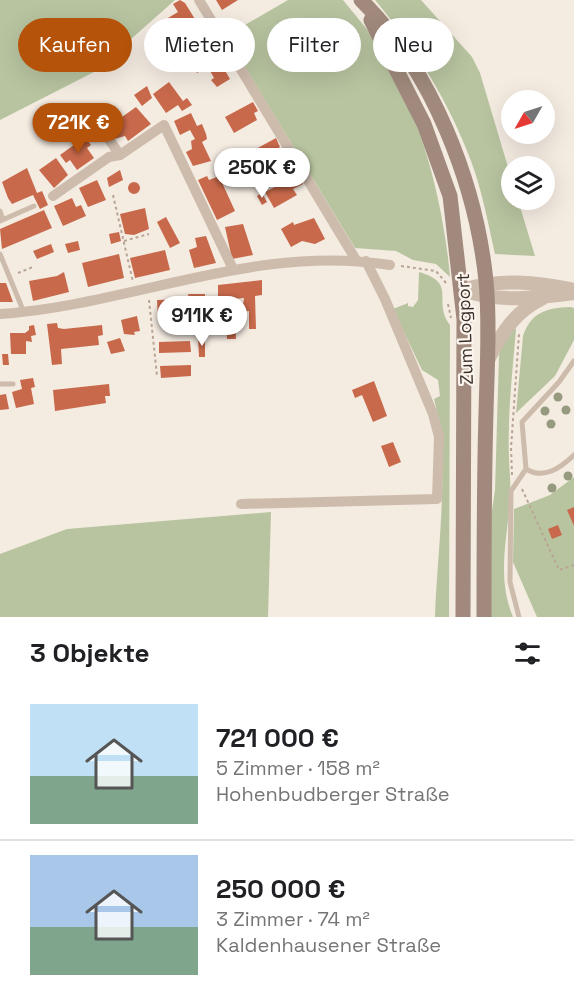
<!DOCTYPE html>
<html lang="de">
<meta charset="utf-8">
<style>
:root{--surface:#fff;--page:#f6f6f6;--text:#202124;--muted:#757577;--line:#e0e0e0;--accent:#b45309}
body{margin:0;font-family:"Space Grotesk",sans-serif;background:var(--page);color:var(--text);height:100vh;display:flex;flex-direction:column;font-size:22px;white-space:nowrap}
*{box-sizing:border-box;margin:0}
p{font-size:20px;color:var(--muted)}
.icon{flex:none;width:33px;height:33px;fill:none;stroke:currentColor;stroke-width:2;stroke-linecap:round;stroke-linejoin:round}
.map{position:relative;height:617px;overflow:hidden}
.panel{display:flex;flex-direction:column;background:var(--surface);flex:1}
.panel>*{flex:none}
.guide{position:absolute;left:18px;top:18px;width:538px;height:54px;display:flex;gap:12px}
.needle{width:39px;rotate:231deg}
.tools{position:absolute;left:501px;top:90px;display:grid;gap:12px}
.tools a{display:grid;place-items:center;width:54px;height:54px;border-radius:50%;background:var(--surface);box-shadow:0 6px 24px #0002;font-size:30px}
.price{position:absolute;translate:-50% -51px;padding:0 14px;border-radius:21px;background:#fff;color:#222;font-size:20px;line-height:39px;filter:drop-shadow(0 2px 3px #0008)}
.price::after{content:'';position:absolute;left:50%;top:36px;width:18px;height:14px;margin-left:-9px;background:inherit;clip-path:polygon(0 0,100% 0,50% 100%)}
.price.on{background:var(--accent);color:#fff}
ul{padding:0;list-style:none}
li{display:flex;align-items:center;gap:18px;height:150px;padding:0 30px}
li+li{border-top:2px solid var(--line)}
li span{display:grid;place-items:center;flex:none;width:168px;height:120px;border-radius:0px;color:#555}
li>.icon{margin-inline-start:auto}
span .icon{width:72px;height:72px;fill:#fffc;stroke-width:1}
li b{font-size:26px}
h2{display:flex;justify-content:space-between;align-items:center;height:72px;padding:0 30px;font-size:26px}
.tag{padding:0 21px;border-radius:27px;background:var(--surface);box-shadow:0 6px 24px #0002;font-size:21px;line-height:54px}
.tag.on{background:var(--accent);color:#fff}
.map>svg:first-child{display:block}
.green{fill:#b8c4a0}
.building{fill:#c8694b}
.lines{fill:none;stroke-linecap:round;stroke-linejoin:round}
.path{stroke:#b9a596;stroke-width:2;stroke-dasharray:3 3;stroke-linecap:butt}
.service{stroke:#cdbbac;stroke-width:5}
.minor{stroke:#cdbbac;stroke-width:10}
.tertiary{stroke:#cdbbac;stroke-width:14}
.secondary{stroke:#a18a7d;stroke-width:15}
.tree{fill:#969b7f}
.labels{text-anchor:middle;stroke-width:4.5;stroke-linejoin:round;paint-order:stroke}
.street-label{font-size:18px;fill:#3b302b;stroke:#fbf5ee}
</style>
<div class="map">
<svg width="574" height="617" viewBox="0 0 574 617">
<rect width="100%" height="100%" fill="#f4ebe1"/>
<path class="green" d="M0,0h175l-81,72 -94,48z
M288,0h55c11,14 24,28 34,43 43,69 66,155 73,234l-14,-13 -23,-4 -17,-9 -41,-3 -129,-212z
M375,0h46l51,57 8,16 31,104 1,23h6l17,56 -40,-2c-7,-31 -13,-64 -24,-93 -22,-59 -55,-112 -96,-161z
M419,272c39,11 13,29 31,53l-1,292h-14c2,-66 16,-156 -1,-218l6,-3 -2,-16 -16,-10 -29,-61 15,-6v3l5,1 5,-7z
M570,307l4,1v32l-19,36 -39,37 7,-77c8,-24 24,-28 47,-29z
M513,326l3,3c-4,49 -10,97 -6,147 3,48 -17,93 3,141h-24l2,-100 4,-27 4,-135 6,-17z
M574,477v140h-37l-24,-55 1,-53 36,-14z
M271,512l-3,105h-268v-63l67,-25z"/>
<path class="building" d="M180,0l5,3 13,21 -11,6 3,5 -17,10 -3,-6 8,-4 -10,-17 10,-6 -5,-8z
M216,0h22l-16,10z
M201,28l12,21 -23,13 -5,-8 10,-6 -4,-8 5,-3 -3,-4z
M220,62l10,17 -13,8 -6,-7 3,-2 -5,-9z
M203,63l3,4 -9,6 -3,-5z
M169,82l14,19 4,-3 5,7 -10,6 -4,-6 -12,8 -13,-19z
M147,86l5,12 -10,8 -8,-11z
M253,102l5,9 -4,2 3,7 -23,13 -9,-16z
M136,107l15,17 -23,17 -3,-5 -11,3 -7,-10 5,-3 2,3 4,-2 -3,-5z
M191,113l6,13 5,-2 4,10 1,5 -5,3 9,19 -18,5 -7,-14 6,-3 -1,-8 4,-2 -5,-9 -10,5 -6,-14z
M85,137l6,8 -4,3 7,10 -17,12 -7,-10 -4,3 -6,-8z
M276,138l4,9 -9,5 4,7 -23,13 -9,-16z
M56,158l12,17 -14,13 -15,-18z
M27,168l10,25 5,-2 6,14 -8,4 -7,-14 -21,9 -4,-6 -6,-16z
M120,170l3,10 -14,7 -2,-9z
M298,175l5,9 -10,5 4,6 -23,13 -9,-16z
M207,176l2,4 10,-4 16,35 -18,9 -19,-40z
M97,180l9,20 -18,7 -9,-19z
M128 188a6 6 0 1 1 12 0a6 6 0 1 1-12 0Z
M262,193l5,9 -5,3 -5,-9z
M72,198l4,9 5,-2 5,11 -23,10 -9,-20z
M145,208l4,21 -15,6 -9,-1 -5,-20z
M44,210l8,18 -50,21 -2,-20z
M166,217l14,26 -10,5 -13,-26z
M314,218l11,21 -10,5 -13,-3 -11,6 -10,-18 12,-7 1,3z
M243,224l10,31 -21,4 -7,-32z
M119,232l2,9 -10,3 -2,-10z
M206,236l10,27 -22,5 -5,-18 8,-3 -2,-9z
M78,241l2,9 -12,3 -3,-9z
M51,244l3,8 -17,7 -4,-8z
M165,250l5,20 -35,8 -5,-20z
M119,254l5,24 -36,9 -6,-24z
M64,272l5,20 -36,9 -4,-20 28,-5z
M262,280v15l-7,1 1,33h-7v-18l-7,1 2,-14 -10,1v2l-16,1v-17z
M0,283h6l7,19h-13z
M188,294h17v24h-7v-6h-9v4l-31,1 -1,-17 32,-1z
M226,315h9l1,24h-9z
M137,316l3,15 -6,1 1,3 -11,-1 -3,-14z
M57,323l1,5 6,1 38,-4 1,10 -5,1 1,9 -38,4 1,15 -10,1 -5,-41z
M34,325l2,10 -5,1 1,6 -6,-1v13h-15l-1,-21h15l4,-3v-4z
M190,325h9v10h-9z
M198,337h7v20h-6z
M120,338l5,13 -14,3 -4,-12z
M190,341l1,11 -32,1v-11z
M2,354h6l1,11h-6z
M191,365v11l-30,2 -1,-12z
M33,378l2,9 -4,1 3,16 -18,4 -4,-16 10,-3 -2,-9z
M374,381l13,35 -14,6 -11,-27 -7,3 -3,-8z
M109,384l1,12h-5l1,7 -51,8 -2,-21z
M6,394l3,15 -9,1v-15z
M393,442l8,20 -12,5 -8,-21z
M574,507v19l-7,-16z
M558,525l4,10 -10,4 -4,-10z"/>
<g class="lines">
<path class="path" d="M113,195l20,87
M124,241l25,-7
M401,266l35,5 10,12
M18,273l15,-6
M149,300l8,76
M448,304l3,14
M512,475l-1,-27 8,-114
M522,489l37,81 15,-5"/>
<path class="service" d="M0,211l3,9
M0,221l34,-15
M0,254l23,56
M574,361l-15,21 -37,40 4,47c18,11 34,-1 48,-14
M0,384h13
M519,617l-9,-35 1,-91 15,-22"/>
<path class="minor" d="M199,0l157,260
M98,124l22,31 44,-30 69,144
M53,196l56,-39 11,-2
M0,314c131,-9 257,-71 390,-49
M241,504l196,-5 2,-62 -6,-23 -48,-115 -19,-38"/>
<path class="tertiary" d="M463,290c36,-12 74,-8 111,0
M463,290c35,13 74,8 111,3
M488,360c14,-27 26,-48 55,-62"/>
<path class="secondary" d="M361,0c71,70 115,183 125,281 4,42 1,89 0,132 -2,68 -2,136 -2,204
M371,20l53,104 26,72 14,123 -1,298"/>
</g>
<g class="tree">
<circle cx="558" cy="397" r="4.5"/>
<circle cx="566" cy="410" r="4.5"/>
<circle cx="545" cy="411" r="4.5"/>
<circle cx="551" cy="424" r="4.5"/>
<circle cx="568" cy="476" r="4.5"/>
<circle cx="552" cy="488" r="4.5"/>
</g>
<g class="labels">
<g class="street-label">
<text transform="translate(465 329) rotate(-92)" y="6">Zum Logport</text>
</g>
</g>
</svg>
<div class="tools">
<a><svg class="needle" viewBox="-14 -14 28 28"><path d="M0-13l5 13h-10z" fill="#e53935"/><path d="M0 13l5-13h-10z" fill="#757577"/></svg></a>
<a><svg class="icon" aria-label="layers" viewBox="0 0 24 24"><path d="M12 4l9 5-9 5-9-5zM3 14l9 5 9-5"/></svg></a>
</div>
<b class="price on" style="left:78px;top:154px">721K €</b>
<b class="price" style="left:262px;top:199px">250K €</b>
<b class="price" style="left:202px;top:347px">911K €</b>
<div class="guide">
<a class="tag on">Kaufen</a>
<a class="tag">Mieten</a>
<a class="tag">Filter</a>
<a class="tag">Neu</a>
</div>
</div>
<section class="panel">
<h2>3 Objekte<svg class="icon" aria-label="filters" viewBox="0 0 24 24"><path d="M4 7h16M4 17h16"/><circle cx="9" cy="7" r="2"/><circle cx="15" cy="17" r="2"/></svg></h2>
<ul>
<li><span style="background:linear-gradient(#bfe0f5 60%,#7fa58c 0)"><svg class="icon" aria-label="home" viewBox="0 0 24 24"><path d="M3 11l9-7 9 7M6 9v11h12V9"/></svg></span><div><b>721 000 €</b><p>5 Zimmer · 158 m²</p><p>Hohenbudberger Straße</p></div></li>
<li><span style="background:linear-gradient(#a9c7e8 60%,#7fa58c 0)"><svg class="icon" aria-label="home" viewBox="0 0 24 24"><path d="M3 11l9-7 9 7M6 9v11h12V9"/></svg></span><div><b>250 000 €</b><p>3 Zimmer · 74 m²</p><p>Kaldenhausener Straße</p></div></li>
</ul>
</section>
